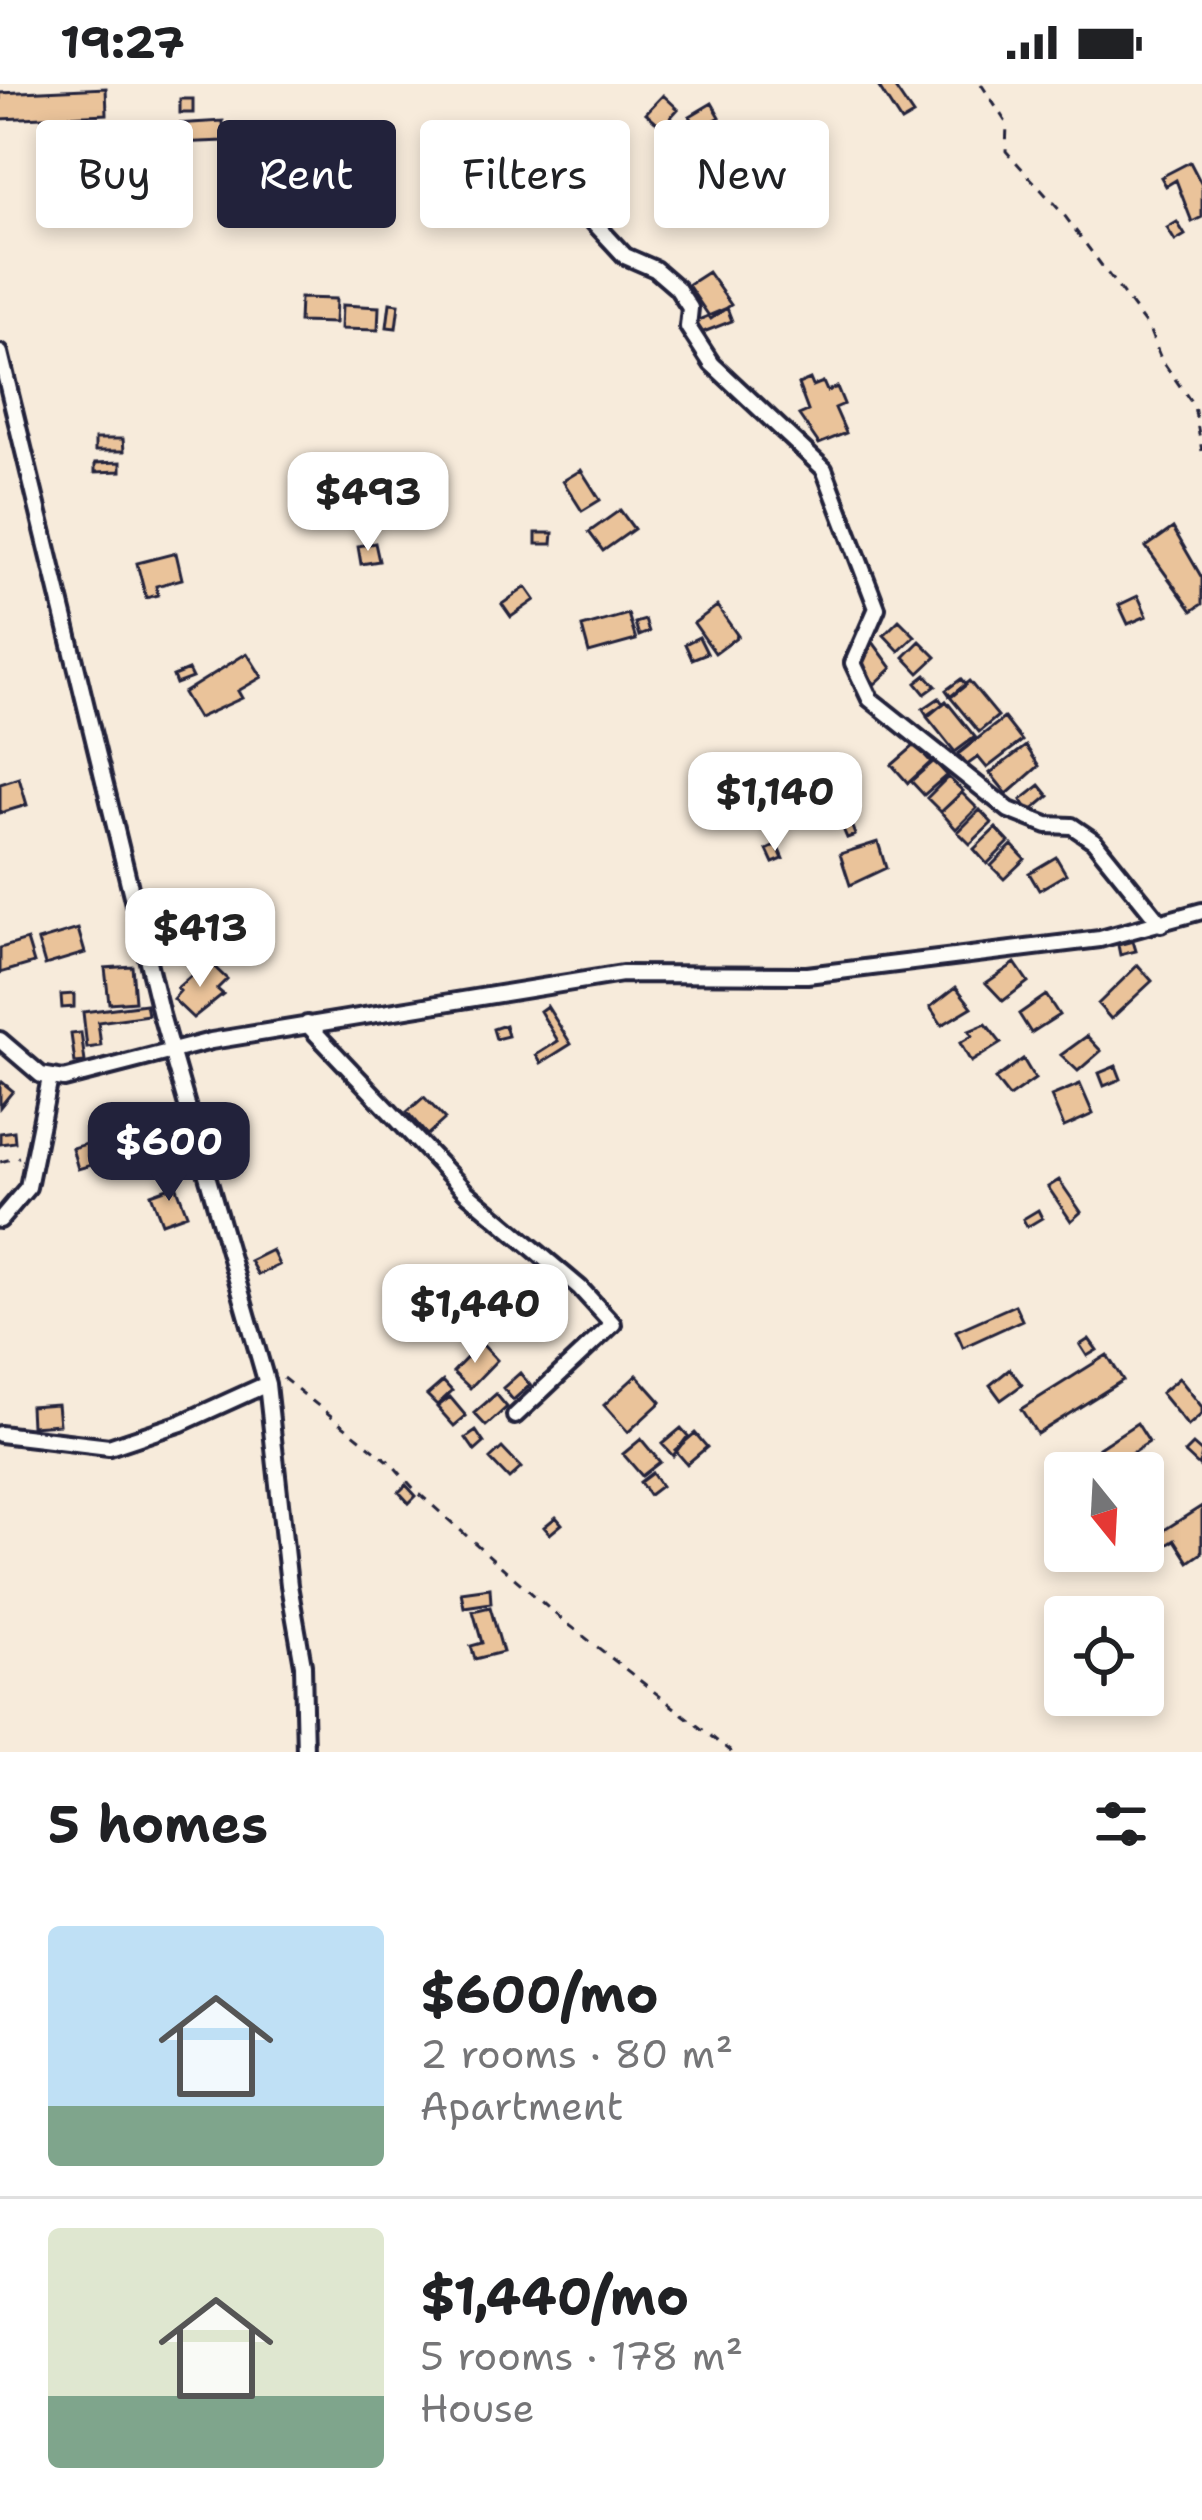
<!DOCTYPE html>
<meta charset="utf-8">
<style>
:root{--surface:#fff;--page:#f2f2f2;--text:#202124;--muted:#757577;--line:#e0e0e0;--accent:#22223b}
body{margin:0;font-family:"Shantell Sans",sans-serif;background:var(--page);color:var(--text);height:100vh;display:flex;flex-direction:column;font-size:45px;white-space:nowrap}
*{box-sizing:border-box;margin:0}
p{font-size:39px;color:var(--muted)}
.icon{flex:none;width:66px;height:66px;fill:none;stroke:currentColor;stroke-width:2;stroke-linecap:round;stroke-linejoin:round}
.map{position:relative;height:1668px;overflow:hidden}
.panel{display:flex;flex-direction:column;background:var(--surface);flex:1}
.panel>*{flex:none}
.banner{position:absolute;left:36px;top:36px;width:1131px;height:108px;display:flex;gap:24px}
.needle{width:78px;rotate:162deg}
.buttons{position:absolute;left:1044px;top:1368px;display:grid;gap:24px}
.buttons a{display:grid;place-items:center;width:120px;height:120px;border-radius:12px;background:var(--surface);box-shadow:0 6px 18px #0003;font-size:60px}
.price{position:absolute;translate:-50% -102px;padding:0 27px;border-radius:24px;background:#fff;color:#222;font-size:39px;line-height:78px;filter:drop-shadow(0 3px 6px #0008)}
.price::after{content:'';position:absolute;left:50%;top:72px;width:36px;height:27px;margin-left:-18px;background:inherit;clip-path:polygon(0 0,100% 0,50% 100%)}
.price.current{background:var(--accent);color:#fff}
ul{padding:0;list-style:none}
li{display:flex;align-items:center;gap:36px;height:300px;padding:0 48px}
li+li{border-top:3px solid var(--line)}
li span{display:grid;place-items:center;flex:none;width:336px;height:240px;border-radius:12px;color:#555}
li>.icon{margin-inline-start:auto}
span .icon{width:144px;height:144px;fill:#fffc;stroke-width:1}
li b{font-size:51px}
h2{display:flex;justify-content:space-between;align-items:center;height:144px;padding:0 48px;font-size:51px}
.tag{padding:0 42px;border-radius:12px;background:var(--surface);box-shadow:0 6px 18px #0003;font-size:42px;line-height:108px}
.tag.current{background:var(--accent);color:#fff}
.status{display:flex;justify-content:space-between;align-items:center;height:84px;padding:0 60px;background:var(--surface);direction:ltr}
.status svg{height:33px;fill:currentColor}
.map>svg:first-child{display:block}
.building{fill:#eac39a;stroke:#22223b;stroke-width:3}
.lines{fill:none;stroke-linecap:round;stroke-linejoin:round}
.street-casing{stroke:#22223b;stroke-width:22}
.path{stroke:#22223b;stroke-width:3;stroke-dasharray:9 9;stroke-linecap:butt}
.street{stroke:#fdfcf7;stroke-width:14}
</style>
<div class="status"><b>19:27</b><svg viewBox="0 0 49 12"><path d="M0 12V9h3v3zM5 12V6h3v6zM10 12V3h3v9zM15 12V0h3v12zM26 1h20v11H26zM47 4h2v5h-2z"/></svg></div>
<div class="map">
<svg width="1202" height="1668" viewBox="0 0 1202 1668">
<rect width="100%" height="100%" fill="#f7ebdb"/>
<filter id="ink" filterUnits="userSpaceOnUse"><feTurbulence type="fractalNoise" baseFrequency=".00833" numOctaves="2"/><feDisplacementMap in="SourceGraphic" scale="24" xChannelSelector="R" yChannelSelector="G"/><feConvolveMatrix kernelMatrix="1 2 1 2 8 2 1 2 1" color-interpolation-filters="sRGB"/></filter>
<g filter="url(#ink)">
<path class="building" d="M892,0l21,31 -12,7 -23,-36z
M106,4l1,26 -107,5v-26z
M663,11l15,14 -16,18 -16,-14z
M180,15h13v14h-13z
M712,19l8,14 -22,13 -8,-14z
M223,37l1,20 -48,2 -1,-19z
M1190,78l12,23v32l-10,5 -16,-42 -10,6 -5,-9z
M1177,138l8,13 -10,6 -8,-13z
M708,188l23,33 -20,14 -23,-34z
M300,214l36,1 -1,24 -36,-1z
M390,219l9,1 -3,24 -9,-1z
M342,221l37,2 -1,23 -37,-1z
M727,224l5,13 -31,12 -5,-12z
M810,295l3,7 10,-4 4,9 10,-4 7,17 -9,4 11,25 -27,11 -20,-29 9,-4 -10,-27z
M95,355h28l1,12h-29z
M121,378v9l-26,1v-9z
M581,386l19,30 -18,11 -19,-30z
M620,426l14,19 -31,22 -14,-19z
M1173,444l29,50v26l-10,7 -46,-64z
M536,449h17l-1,11h-16z
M375,459l4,18 -18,3 -3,-18z
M176,469l6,26 -26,7 2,9 -12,3 -9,-35z
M526,503l9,13 -24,17 -9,-13z
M1138,512l9,20 -19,8 -9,-19z
M717,522l21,30 -23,17 -21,-30z
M628,530l8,26 -47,13 -7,-26z
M645,536l4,12 -10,4 -4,-13z
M899,536l16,16 -16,15 -15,-16z
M867,550l25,34 -17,16 -29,-31z
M699,553l8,16 -15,6 -7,-15z
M920,557l16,16 -17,16 -15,-16z
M247,569l15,24 -24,14 4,7 -44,20 -15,-25z
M188,586l4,8 -16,6 -3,-8z
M926,591l10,11 -11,8 -9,-11z
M961,595l5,6 -15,12 -5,-7z
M969,597l29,35 -19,16 -29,-35z
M939,614l4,6 -16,11 -4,-6z
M946,617l29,36 -20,15 -28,-35z
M1004,634l18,23 -35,27 -9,-11 -11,8 -9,-11z
M915,661l16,17 -23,21 -16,-18z
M1026,662l13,20 -32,28 -17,-21z
M934,677l13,14 -23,20 -13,-14z
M948,693l15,14 -22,21 -14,-14z
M19,694l8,27 -27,8v-29z
M1040,701l9,11 -19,16 -9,-12z
M962,709l15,15 -21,21 -15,-17z
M980,726l12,13 -22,21 -12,-12z
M849,735l6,16 -8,3 -7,-16z
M996,744l13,14 -22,22 -13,-15z
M878,758l8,26 -36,17 -10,-31z
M777,761l6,14 -10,4 -6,-13z
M1012,761l13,14 -21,20 -13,-13z
M1056,773l10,17 -27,16 -10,-17z
M170,829l4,8 -16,10 -5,-9z
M78,845l7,24 -40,12 -7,-24z
M27,856l7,23 -34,10v-25z
M1133,857l3,10 -16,4 -2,-10z
M208,877l19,18 -10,10 6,5 -30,24 -20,-19 7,-8 -3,-3z
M1015,879l13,19 -25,19 -17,-18z
M1138,881l14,16 -41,38 -13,-15z
M132,882l3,35 -26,2 -4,-35z
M956,903l16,20 -30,18 -12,-18z
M74,910v13l-12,1 -1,-13z
M1046,911l13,20 -28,18 -12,-19z
M146,920l2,11 -50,7 3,24 -14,2 -4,-36z
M547,922l24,38 -30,19 -5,-8 22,-14 -18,-30z
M986,940l15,19 -30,19 -11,-19 12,-7 -3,-5z
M505,941l3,11 -12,3 -3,-10z
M81,949l4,29 -10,1 -4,-29z
M1087,952l14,15 -23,20 -17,-16z
M1023,975l12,20 -26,18 -14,-18z
M1116,982l5,13 -17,7 -5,-13z
M2,998l11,9 -13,16v-22z
M1080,1000l13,30 -29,13 -13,-31z
M424,1013l21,22 -18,16 -20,-23z
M14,1047l1,11 -15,2v-11z
M89,1059l6,21 -17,5 -6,-21z
M1059,1096l22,32 -10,9 -23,-34z
M176,1101l11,29 -25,9 -11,-29z
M1038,1126l4,8 -15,9 -4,-8z
M272,1166l7,15 -21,10 -8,-14z
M1015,1221l7,15 -59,27 -7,-16z
M1089,1255l8,11 -10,6 -7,-11z
M481,1259l16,17 -27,28 -17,-16z
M1107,1271l16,25 -86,54 -16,-25z
M1010,1285l12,16 -21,15 -11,-15z
M520,1289l10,12 -17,15 -10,-12z
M637,1291l24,27 -33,30 -24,-27z
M1179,1294l23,29v7l-14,12 -27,-33z
M1179,1294l23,29v7l-14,12 -27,-33z
M443,1297l9,10 -15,14 -10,-10z
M496,1310l11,13 -21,19 -12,-13z
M450,1313l16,19 -12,10 -17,-19z
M57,1320l2,20 -28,2 -1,-20z
M1137,1339l12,19 -38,25 -12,-19z
M681,1344l7,8 -15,20 -11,-12z
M476,1347l8,12 -9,8 -9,-13z
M695,1349l12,14 -20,17 -12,-14z
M641,1355l19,23 -18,14 -19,-22z
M1193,1361l9,8 -3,13 -14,-13z
M502,1364l19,20 -12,11 -19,-20z
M652,1389l9,13 -12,9 -9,-13z
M406,1401l10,11 -7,7 -10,-11z
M1202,1422v47l-13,9 -14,-22 -10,6 -7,-12z
M556,1433l6,7 -12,10 -6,-7z
M490,1504l1,15 -27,4 -3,-15z
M490,1523l13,45 -28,7 -4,-13 11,-3 -9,-32z"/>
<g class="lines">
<defs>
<path id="street" d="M532,49l14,38 79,85 30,13 22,19 13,20 -2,19 24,37 112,105 53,139 -24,55 17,36 139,111 38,15 25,1 22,15 67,83
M0,269l161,662 106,369 22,201 14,80 2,87
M307,940l159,168 114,96 33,36 -98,92
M0,956l41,35 23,4 147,-38 411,-67 185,1 293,-36 102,-28
M0,1136l28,-33 22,-109
M0,1350l109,13 72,-24 86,-39"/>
</defs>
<use href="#street" class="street-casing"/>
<path class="path" d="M981,0l26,40 -1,27 58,64 85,114 12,30 33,47 8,45
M0,1078l19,-5
M283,1294l108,85 24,27 139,123 177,139"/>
<use href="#street" class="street"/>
</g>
</g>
</svg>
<div class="buttons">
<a><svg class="needle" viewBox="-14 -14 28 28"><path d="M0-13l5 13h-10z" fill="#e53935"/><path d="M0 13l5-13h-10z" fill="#757577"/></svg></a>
<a><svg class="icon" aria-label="locate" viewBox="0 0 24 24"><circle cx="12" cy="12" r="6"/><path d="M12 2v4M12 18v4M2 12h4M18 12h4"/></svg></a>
</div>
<b class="price" style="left:368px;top:470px">$493</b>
<b class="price" style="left:775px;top:770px">$1,140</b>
<b class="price" style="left:200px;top:906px">$413</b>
<b class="price current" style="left:169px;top:1120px">$600</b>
<b class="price" style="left:475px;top:1282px">$1,440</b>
<div class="banner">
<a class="tag">Buy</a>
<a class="tag current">Rent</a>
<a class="tag">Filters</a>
<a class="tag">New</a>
</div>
</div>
<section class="panel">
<h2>5 homes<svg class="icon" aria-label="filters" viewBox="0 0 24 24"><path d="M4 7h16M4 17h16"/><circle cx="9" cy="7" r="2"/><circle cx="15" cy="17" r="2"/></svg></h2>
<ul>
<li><span style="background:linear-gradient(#bfe0f5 75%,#7fa58c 0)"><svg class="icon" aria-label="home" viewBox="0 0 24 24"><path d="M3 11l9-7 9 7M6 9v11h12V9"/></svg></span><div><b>$600/mo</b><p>2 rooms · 80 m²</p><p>Apartment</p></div></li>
<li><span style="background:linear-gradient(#dfe7d0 70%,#7fa58c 0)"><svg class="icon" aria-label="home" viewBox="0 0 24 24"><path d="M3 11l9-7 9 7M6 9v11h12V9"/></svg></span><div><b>$1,440/mo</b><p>5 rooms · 178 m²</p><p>House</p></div></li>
</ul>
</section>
